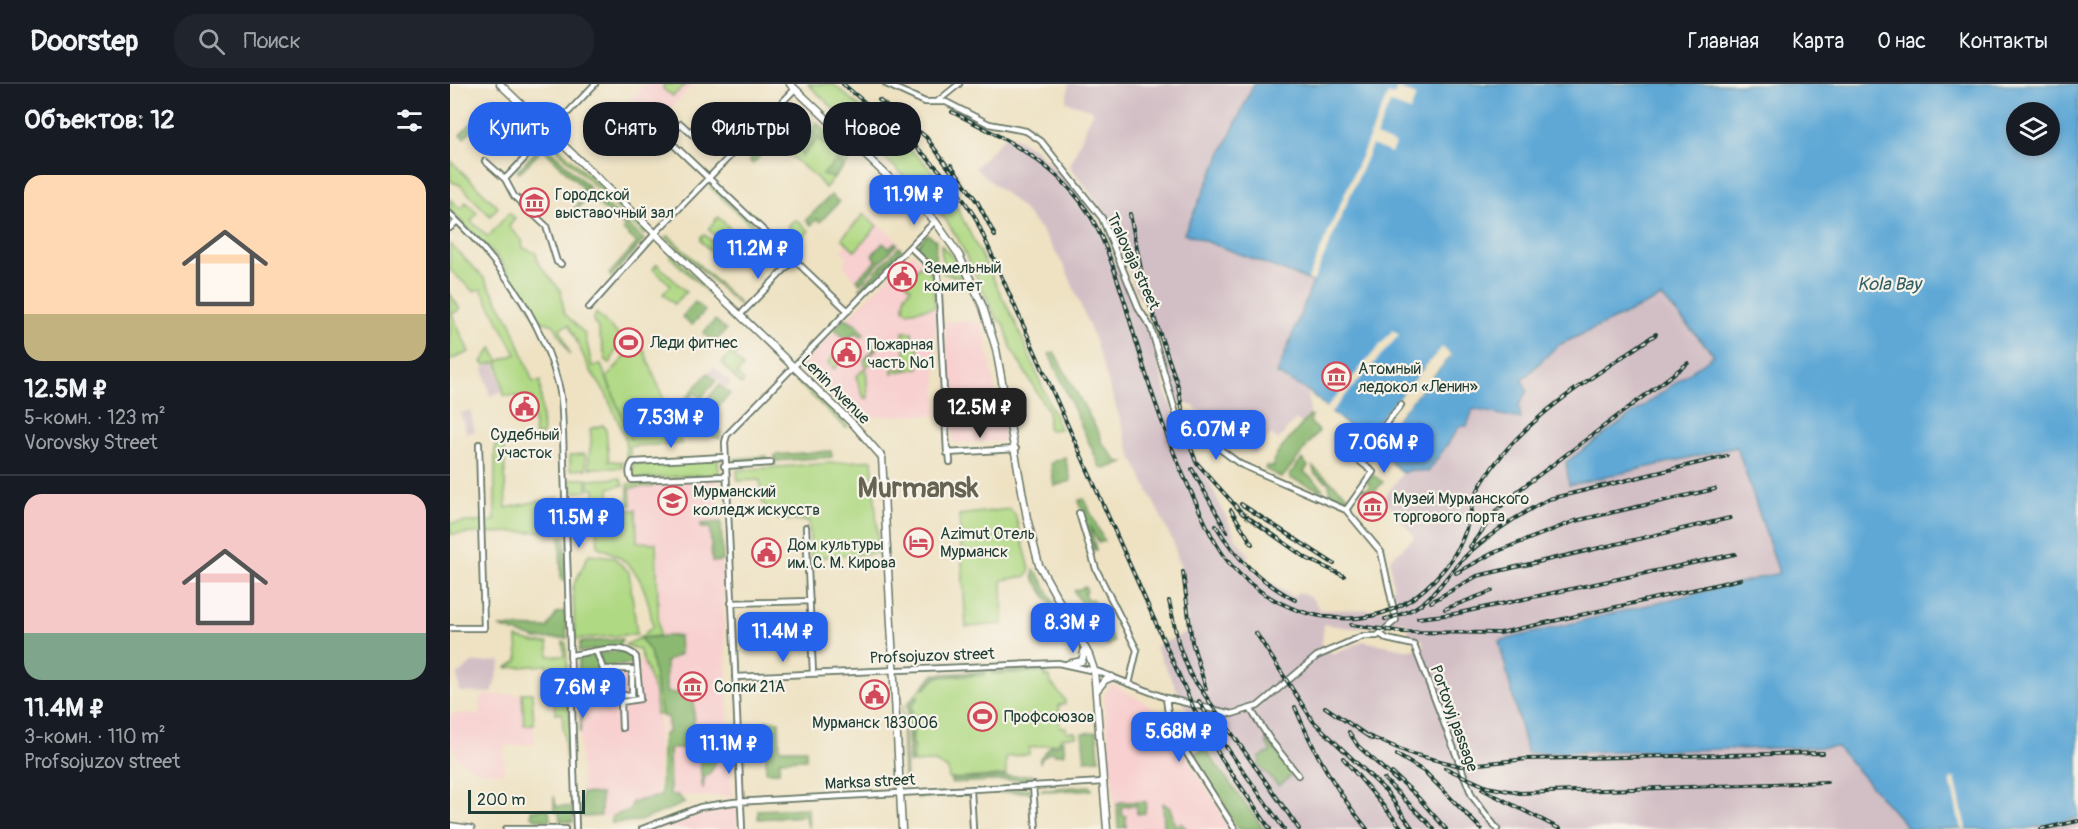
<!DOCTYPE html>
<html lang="ru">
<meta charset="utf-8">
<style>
:root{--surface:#171b24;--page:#20242c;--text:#f1f3f6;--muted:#9ea1a6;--line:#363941;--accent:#2563eb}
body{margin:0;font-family:Pangolin,sans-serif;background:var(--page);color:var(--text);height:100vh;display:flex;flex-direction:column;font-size:22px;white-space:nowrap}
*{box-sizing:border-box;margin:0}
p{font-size:20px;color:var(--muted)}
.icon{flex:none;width:33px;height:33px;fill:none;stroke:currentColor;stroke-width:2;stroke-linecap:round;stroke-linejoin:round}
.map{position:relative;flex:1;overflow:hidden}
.sheet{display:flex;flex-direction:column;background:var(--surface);width:450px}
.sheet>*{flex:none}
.banner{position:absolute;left:18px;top:18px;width:570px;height:54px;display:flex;gap:12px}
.controls{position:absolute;left:1556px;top:18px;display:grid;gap:12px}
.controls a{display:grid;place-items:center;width:54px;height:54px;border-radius:50%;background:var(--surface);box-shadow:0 3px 9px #0003;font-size:30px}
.scale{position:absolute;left:18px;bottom:15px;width:117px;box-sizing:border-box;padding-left:6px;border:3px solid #1f3d34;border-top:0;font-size:16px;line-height:21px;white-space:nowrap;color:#1f3d34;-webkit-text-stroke:4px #f7f3e8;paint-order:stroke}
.price{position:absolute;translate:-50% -51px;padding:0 14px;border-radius:12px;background:var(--accent);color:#fff;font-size:20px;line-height:39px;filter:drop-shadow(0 2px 3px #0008)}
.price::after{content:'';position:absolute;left:50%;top:36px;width:18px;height:14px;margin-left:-9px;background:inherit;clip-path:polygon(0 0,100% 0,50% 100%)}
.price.on{background:#222;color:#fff}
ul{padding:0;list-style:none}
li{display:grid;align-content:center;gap:12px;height:318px;padding:0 24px}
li+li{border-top:2px solid var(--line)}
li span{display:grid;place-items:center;height:186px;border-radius:18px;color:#555}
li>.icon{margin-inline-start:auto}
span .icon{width:108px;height:108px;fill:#fffc;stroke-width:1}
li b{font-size:26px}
h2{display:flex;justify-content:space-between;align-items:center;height:72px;padding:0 24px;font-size:26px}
.pill{padding:0 21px;border-radius:24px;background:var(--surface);box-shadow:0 3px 9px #0003;font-size:21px;line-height:54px}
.pill.on{background:var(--accent);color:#fff}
header{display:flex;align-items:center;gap:36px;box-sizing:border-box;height:84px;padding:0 30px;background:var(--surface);border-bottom:2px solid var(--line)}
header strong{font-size:28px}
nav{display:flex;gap:33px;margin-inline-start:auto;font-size:21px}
.search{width:420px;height:54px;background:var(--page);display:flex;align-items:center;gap:15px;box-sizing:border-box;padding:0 21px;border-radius:24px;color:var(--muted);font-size:22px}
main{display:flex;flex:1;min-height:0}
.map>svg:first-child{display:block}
.built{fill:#f7d0cf}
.industrial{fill:#d2bec5;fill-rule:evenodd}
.green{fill:#b0d984;stroke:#688b5c;stroke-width:1.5;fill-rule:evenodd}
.forest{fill:#8cb972;stroke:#567b53;stroke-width:1.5}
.water{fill:#5fa8d6;stroke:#3f7285;stroke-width:1.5;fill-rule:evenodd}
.pier{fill:#eee2c3}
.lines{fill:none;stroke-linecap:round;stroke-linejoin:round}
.minor-casing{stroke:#677766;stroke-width:8}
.major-casing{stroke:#677766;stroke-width:9}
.minor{stroke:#fff;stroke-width:4.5}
.major{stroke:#fff;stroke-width:6}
.rail-casing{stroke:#1f3d34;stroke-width:4}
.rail{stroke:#f7f3e8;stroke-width:1.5;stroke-dasharray:4.5;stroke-linecap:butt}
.labels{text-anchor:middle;stroke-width:4.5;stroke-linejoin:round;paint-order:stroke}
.poi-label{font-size:16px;fill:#1f3d34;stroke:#f7f3e8;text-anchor:start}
.street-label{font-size:16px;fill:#1f3d34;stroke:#f7f3e8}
.water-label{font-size:18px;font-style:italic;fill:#325d65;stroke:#f7f3e8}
.town-label{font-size:28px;font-weight:bold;fill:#666352;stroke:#f7f3e8}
</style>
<header>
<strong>Doorstep</strong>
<div class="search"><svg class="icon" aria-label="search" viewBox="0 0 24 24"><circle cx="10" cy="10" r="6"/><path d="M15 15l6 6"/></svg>Поиск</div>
<nav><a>Главная</a><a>Карта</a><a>О нас</a><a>Контакты</a></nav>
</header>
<main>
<section class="sheet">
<h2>Объектов: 12<svg class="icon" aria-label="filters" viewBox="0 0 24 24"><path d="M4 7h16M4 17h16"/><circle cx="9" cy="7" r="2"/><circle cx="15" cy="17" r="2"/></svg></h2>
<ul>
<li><span style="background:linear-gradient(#ffd9b3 75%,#c2b280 0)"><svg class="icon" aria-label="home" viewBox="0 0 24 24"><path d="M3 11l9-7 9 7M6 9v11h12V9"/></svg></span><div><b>12.5M ₽</b><p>5-комн. · 123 m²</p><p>Vorovsky Street</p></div></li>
<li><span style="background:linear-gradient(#f6c9c9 75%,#7fa58c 0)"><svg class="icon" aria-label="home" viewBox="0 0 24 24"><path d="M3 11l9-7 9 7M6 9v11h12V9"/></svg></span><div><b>11.4M ₽</b><p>3-комн. · 110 m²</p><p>Profsojuzov street</p></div></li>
</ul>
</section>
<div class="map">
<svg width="1628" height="745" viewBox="0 0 1628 745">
<rect width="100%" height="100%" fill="#f7f3e8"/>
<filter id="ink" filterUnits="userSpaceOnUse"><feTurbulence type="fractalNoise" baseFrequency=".0167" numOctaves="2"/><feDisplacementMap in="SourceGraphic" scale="12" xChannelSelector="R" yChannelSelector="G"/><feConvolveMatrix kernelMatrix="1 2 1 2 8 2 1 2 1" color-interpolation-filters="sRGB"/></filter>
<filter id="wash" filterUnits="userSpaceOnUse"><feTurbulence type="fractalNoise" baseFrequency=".008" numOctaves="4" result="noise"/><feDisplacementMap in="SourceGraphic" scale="24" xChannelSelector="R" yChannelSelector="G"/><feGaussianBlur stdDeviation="1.35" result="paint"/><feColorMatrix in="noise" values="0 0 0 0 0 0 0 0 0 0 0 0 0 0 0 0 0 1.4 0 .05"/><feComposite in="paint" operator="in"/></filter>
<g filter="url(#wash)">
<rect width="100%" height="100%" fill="#eee2c3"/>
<path class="built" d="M194,0h50l-55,57 -22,-20 10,-10 -3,-3z
M414,127l36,32 -40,42 -17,-20 5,-8 -7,-6 5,-8 -5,-6z
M462,169l23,20 2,142 -62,1 -11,6 -61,-58z
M494,237l38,1 23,119 -52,2z
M268,396l14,316h-66l-8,-252h-21l-7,-60z
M193,577l16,45 -2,93 -53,19 -21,-3 -6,-152z
M661,599l45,26 77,120h-116l-13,-132z
M82,609l3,51 -31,2v27l-25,-2 -21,-12 -8,-17v-28l23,-1 7,3v-20z
M286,722l1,23h-80l15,-7z"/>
<path class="industrial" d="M619,0h185l-70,149 129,49 -35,92 30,17 2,22 -9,10 -5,-4 -18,21 -7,-6 -16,20 -62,-48 -16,-5 -22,-76 -12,-26h-4l-28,-78 -41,-55 23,-56 -27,-8z
M557,50l27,14 41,40 27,41 33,82 11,8 20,74 17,42 20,34 34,71 12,15 -5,6 12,13 37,23 5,-5 14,6 8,12 79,-1 -5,-10 -4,-40 25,-22 -32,-38 20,-26 7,-3 18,2 32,-47 7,1 5,-17 47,-3 8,-15 -5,-11 35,-34 105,-49 52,59 -148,106 3,23 168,-38 42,126 -280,68 28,111 310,-5 72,82h-643l-63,-88 -48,-95 33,-14 -6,-60 -9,-30 -41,-85 -37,-116 -29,-72 -24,-38 -21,-24 -46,-39zM954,537l8,17 10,1 2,6 -13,5 -48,-9 -30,13 -11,-10 2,-20 26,4z
M46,279l6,28 -12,5 -7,-28z
M264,283l17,16 -5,5 -17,-16z
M20,326l5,21 -8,3 -7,-21z
M51,577l-9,32 -32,-1 -3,-17 15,-12z
M1628,734v11h-52z"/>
<path class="green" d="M214,0h22l-13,12 -10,-7z
M358,0h25l90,77 26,31 67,132 44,105 -12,1v-19l-36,-61 -8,-26 -7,-5 -40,-82 -12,-18 -38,-40z
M157 27a8 8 0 1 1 16 0a8 8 0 1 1-16 0Z
M366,38l37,34 -28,32 -7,-9 -30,-25z
M102,57l95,91 -3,3 -93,-92z
M0,76l48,47 -8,9 -30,-31 -10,-4z
M262,101l47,44 -2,2 -47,-44z
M0,115l11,10 5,-7 11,11 -6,8 17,16 21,-24 6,5 -6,9 13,13 1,8 13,5 2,10 23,28 3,22 21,21 7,32 9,-1 30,75 -24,-62 30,-36 6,6 31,77 4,-1 3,20 -51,2v15l-3,1 -2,-25 -20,-45 -15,-22 -21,-45 -9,3 10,27 -16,-30 -16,-5 -38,-60 -50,-50z
M414,130l13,12 -22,25 -13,-13z
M268,133l45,41 -6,9 -6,1 -10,-5 2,-4 -25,-26 -5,1 -5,-5z
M344,136l4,1 11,10 -8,8 -13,-13z
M255,151l18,18 -5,6 -17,-18v-5z
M219,152l72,69v2l-75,-70z
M0,160l34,34 27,45 22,59 7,-1 3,54 -8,1 -3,-38 -28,-3 -6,-33 -13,3 -3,-3 10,-14 7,13 17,-7 -35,-65 -8,2 -23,-21z
M491,161l12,13 8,20 -18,-5z
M222,170l63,64 -65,-61z
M207,180l29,28 -12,12 -11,-10 8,-9 -18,-16z
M471,181l12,10 2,32 -28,5 -3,-3 1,-14 6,-7 -6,-6z
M0,210l10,15 -8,5 17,38 -19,8z
M146,229l22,21 -1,13 -7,17 -4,-4 -8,-32 -5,-7z
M453,248h9v7l6,3 1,26 -27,5v-4l15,-1z
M422,259l5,5 -9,10 3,5 -5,4 2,31h-4l-8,-21 10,-10 -2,-7 10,-10 -4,-5z
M284,266l3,3 -3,4 9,10 -6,7 7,7 -3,4 -19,-22z
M387,267l7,7 -10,11 -6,-6z
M349,296l49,46 -2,2 -50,-47z
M153,341l3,5 3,31 13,1v6h-33c-2,-18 5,-21 1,-39z
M45,361h9l2,63 52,-11v34l-108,3v-11l45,-2z
M135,370l1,15 -16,1v-15z
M268,375l1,15 -86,5v-15z
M422,376l7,93 -68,5 -2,-37 -31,-1 -16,-18 -2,-22 -22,1 -1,-11z
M170,394l4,7 -15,3 1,22h26l1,32 19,1 3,93 -19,2 10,13 12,63 -6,1 -1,-22 -16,-44 -14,-4 15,-7 13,-12c-7,-39 -14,-65 -55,-79l-3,-58h-6v-9z
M121,395h16v12l-15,1z
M204,398l1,4 -25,2 1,17h-3v-21z
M559,425l6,5 15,55 -3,7 -25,4 1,44 -37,3 -7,-112z
M139,470l24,3 16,15 8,62 -62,5 -2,-52z
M67,554l19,5h12l1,13h15l-1,-14 3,1 5,116h-5l-4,-46h-7l-2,-40h-4l-2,-8 -41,3 12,-7zM104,589h6l1,22 -6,1z
M596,585v8h4l1,6 14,17v4l-6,1 1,22h6v5h10l1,4 -15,1 -4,6 -29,5v6l-23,3v18l-57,4 -1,-10 -13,-7 -26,1 -2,-59 27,-30z
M72,609h10l2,31 -10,1z"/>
<path class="forest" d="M46,14l3,3 -35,37 -4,-3z
M333,22l25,23 -10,9 -24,-22z
M369,41l14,13 -7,8 -15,-14z
M359,50l7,7 -14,15 -4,-12z
M87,53l2,2 -34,37 -2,-2z
M320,54l11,10 -6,7 -8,-7 -14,16 -4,-3z
M93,59l46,44 -13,13 -2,-2 9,-10 -40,-39 -24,24 -2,-2z
M387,59l12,11 -7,7 -12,-11z
M387,76l7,7 -11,11 -11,-3z
M140,105l54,51 -33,37 -2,-3 28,-31 -14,-13 2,-3 -37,-31 -14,17 -2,-1z
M381,111l8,7 -19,20 -3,-3 -6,6 -5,-5z
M477,150l9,6 -1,26 -19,-19z
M445,158l2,2 -37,39 -3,-4 20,-19 -5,-5 11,-12 6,5z
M449,163l3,3 -39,41 -3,-3z
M245,218l10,9 -13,14 -10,-8z
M395,234l13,7 6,10 -3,2 -5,-5 -9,9 -13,-13z
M265,236l11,10 -12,13 -11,-10z
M604,268l47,85v4l17,21h7l-20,7 -5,-2 -51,-113z
M258,289l8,8 -15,17 -9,-7z
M270,301l10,9 -13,14 -10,-9z
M241,308l2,3 -6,7 34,30 -1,7 -25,-10 -12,-27z
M860,331l2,1 -2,6 9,9 -37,47 -17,-9 1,-3 8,1 -1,-5 3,-7z
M381,367l1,6 -57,4v-6z
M317,372l1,5 -33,3v-5z
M615,373l6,24 -17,5 -3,-23z
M852,375l6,7 -4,6 16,13 3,6 -33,-13v-4z
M863,383l34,28 3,5 -19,-7 -3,-11 -13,-8z
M923,391l10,7 -12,13 -9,-7 6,1 2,-4 -3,-3z
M634,415l20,42 -5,2 -9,-17 6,24h-3l-11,-36 2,-4 -4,-3 -1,-7z
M271,438l2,39 -11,1 -2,-34h-9v-4z
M110,452h5l1,45 -5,-1z
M584,486l5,5 34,64 -40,-62z
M635,503l2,4 -3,3 4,6 4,-1 22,43 -7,4 -33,-55z
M115,527l2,27 -30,1 -38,-12 48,1 10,-15z
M219,552h10l1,18 -14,8v30l28,3v36l3,8 6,1 12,-4c3,17 4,32 -11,42l-1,12 -5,-42 -29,1 1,46h8l7,8 -45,18 -29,2 1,-7 18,-6 2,-8 29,-6 1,-54 2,-8 4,-1v-16l-6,-1 -12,-65 -10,-13z
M172,555l-3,8 -40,5 1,-10z
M177,566l6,5 3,9 -33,3 -4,-13z
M145,572l5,9 2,15 -24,1 1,-24z
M596,585v7l-3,-4 -51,2v-2z
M535,588v3l-48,2 -12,12 -2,-1 12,-13z
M133,602h17l1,15 -17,2 -4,30z
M466,611l3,2 -7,9 2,55h-4l-1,-56z
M452,618l4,80h-2z
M316,637h13l1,28h26v10l-26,1 -1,12h-13z
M647,648l2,27 -14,1 -3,-27z
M612,656h2v14h-10l-2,-3 -10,7 -2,5v-5l11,-12 8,-1z
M818,656l25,34 -14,12 -20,-20 1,-9 11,-5 -5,-11z
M736,658l9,12 8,-5 -2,-5 63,85h-27l-12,-23 -43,-62z
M583,691v4l-82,4v-3z
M640,702l2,4 -51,1 1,-2z
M579,704l1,4 -52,1 1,-1z
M519,708v3l-52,3v-3z
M132,709l19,1v22l-19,1z
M104,712l2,10 16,1 1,15 -13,-1 -1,-9 -5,-1z
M671,718h25l-1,11 -8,1 -1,-9 -15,2 1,8 4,1v11l-8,1 -1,-24z
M713,719l7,5 6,19 5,-4 6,6h-23z
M358,724l1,21 -4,-13 -47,3v-9z
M99,725l1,11 -14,-1 -5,-3v-6z"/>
<path class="water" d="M804,0h824v734l-52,11h-117l-72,-82 -310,6 -28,-112 280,-68 -42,-126 -168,38 -3,-23 148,-107 -52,-58 -105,49 -35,34 5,11 -8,15 2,13 -48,-10 -6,17h-7l-32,46 -18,-2 -7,3 -31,-27 79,-91 -9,-7 -79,91 -55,-48 -31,-17 36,-92 -129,-49zM1566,28h33v34h-33z"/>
<path class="pier" d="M947,4l19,8 -6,15 -20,-8 -14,33 19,8 -4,9 -19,-8 -59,137 -5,-3 80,-185 6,2z
M943,246l6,5 -68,77 -5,-4z
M992,263l9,8 -79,91 -3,-2 78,-89 -4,-4 -78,90 -2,-2z
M1505,694l11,51h-5l-11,-50z"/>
</g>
<g filter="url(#ink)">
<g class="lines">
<defs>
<path id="minor" d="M488,17l21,-17
M206,44l192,183
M240,48l11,-11 16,13
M217,55l14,-15 30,28 12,-13
M286,67l-19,-17 21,-24
M35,77l20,18 9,17 32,30 11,36 4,2
M55,95l90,-95
M0,130c48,46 91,104 108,169 5,16 4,35 5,51l13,395
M0,144l7,-7
M460,163l28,27 9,179 69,-4
M139,224l72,-81 134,-138
M290,231l53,-54
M499,366l1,12
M274,373l-91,5c-4,5 -5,13 -1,18l93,-4
M274,382l47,-3
M896,426l27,-38 -16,-13 44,-54
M629,429l17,56 41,81 -8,34
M356,443l7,146
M281,519l79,-2
M0,544h34l-5,-184
M930,550l7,5 27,6 58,151 25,33
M147,569l6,16 1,27 28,-1v-26h-29
M121,571c18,-2 53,-14 65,2l4,42 -19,3 1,26
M285,593l323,-14 41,9 67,26 66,16 26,-8 59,-50 46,-20h14l19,-16 -15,-68 -35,-42 -106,-46 -63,-47 -26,-89 -12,-19 -37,-91 -61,-77 -15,-10 -37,-7 -43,-22h-21l-39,-18
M716,614l3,23 8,17 58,91
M801,626l20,31 27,34
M583,701l3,44
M521,705l2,40
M56,745h59
M192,745l58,-22 34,-5 370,-20
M292,745l-17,-387 2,-7 208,-214"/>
<path id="major" d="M50,0l354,341 28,32 20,372
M340,0l145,137 24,34 24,52 13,42 31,169 12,47 50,90 5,15 13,159
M618,580l14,-3 3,-13
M647,606l8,-10 7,-3
M0,742l21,3"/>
</defs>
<use href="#minor" class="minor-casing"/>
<use href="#major" class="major-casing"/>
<use href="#minor" class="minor"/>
<use href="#major" class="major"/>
<defs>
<path id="rail" d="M393,0c48,41 98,78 132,133l224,503 22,38 49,71
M429,16l47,37 27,37
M502,28c56,28 117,57 146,118 13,25 20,54 30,81
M501,81l27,38 17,33
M680,130l16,80 32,92 10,54 8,22 46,51 64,45 38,18
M675,220c19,65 38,131 68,192 11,24 20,47 37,68 25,30 66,52 106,54 38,3 71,-10 98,-38 12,-12 24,-28 30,-45 6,-15 7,-33 15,-47 39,-69 114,-110 177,-154
M742,385l35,63
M791,420l93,60
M781,426l21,34
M766,442c21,34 44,55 79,74
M1020,463l27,-37 22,-20 169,-127
M733,488l9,70 14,47
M1006,489l37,-20 82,-32 140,-32
M719,517l10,45 11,28 109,155
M981,518l46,-26 253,-58
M995,525l47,-18
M968,534l36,-4 281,-60
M935,535c50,-11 52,-37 86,-68 23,-20 51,-38 78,-52l178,-43
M901,541l52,7 97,1 241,-54
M806,549l57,88 73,70 27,38
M749,617l21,37 64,91
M845,623c18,44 42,85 72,122
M875,623l47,32
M899,648l9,14 39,35
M916,651l46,19 48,12 67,-7 296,-6
M947,671l28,17 56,57
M893,674l58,69
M995,684l42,19 33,6 307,-11
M942,689l23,21 31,35
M934,695l50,50
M1032,705l78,40
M1591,745l37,-8"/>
</defs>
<use href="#rail" class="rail-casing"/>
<use href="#rail" class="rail"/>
</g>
</g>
<defs>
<symbol id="museum-ring" viewBox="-11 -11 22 22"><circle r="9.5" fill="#f7f3e8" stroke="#d1495b" stroke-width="1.5"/><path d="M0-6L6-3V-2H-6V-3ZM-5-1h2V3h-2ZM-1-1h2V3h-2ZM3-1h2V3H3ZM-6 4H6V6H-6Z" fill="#d1495b"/></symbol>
<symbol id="civic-ring" viewBox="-11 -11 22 22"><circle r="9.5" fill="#f7f3e8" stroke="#d1495b" stroke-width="1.5"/><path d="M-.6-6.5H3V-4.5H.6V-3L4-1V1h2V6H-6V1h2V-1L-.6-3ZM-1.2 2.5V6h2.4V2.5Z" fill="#d1495b"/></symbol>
<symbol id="stadium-ring" viewBox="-11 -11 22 22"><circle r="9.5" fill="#f7f3e8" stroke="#d1495b" stroke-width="1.5"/><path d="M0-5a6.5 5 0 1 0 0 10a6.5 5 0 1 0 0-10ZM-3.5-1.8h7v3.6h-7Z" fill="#d1495b"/></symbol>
<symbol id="university-ring" viewBox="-11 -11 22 22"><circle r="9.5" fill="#f7f3e8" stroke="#d1495b" stroke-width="1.5"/><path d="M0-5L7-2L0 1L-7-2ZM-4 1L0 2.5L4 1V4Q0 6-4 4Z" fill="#d1495b"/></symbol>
<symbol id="hotel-ring" viewBox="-11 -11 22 22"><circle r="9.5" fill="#f7f3e8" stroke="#d1495b" stroke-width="1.5"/><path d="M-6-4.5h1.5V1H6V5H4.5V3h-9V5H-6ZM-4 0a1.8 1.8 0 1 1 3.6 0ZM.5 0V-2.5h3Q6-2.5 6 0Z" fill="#d1495b"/></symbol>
</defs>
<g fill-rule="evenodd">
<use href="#museum-ring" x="68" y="102" width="33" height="33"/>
<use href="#civic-ring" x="436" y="176" width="33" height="33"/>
<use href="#stadium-ring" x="162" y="242" width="33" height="33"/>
<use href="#civic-ring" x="380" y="252" width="33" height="33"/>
<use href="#museum-ring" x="870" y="276" width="33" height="33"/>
<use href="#civic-ring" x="58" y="306" width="33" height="33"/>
<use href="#university-ring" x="206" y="400" width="33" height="33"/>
<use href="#museum-ring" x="906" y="406" width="33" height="33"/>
<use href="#hotel-ring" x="452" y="442" width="33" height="33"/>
<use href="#civic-ring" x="300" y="452" width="33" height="33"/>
<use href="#museum-ring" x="226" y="586" width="33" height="33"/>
<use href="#civic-ring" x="408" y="594" width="33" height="33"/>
<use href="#stadium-ring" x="516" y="616" width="33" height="33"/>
</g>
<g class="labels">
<g class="poi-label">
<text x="105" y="116">Городской<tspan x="105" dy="18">выставочный зал</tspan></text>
<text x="474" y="189">Земельный<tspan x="474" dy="18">комитет</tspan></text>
<text x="200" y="264">Леди фитнес</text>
<text x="417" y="266">Пожарная<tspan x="417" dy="18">часть №1</tspan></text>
<text x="908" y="290">Атомный<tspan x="908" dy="18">ледокол «Ленин»</tspan></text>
<text x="75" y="356" text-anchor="middle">Судебный<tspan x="75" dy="18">участок</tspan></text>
<text x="243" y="413">Мурманский<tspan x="243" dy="18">колледж искусств</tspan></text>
<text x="943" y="420">Музей Мурманского<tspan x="943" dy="18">торгового порта</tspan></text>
<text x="490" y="455">Azimut Отель<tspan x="490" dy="18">Мурманск</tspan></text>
<text x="338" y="466">Дом культуры<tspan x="338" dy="18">им. С. М. Кирова</tspan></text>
<text x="264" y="608">Сопки 21А</text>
<text x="554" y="638">Профсоюзов</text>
<text x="425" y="644" text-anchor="middle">Мурманск 183006</text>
</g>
<g class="street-label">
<text transform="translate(684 177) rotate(65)" y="6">Tralovaja street</text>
<text transform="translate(386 305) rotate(45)" y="6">Lenin Avenue</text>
<text transform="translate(482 571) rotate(-2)" y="6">Profsojuzov street</text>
<text transform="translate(1005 634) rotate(70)" y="6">Portovyj passage</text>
<text transform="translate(420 697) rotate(-3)" y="6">Marksa street</text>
</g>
<g class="water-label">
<text x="1439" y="206">Kola Bay</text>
</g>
<g class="town-label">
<text x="468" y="413">Murmansk</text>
</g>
</g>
</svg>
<div class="controls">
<a><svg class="icon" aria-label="layers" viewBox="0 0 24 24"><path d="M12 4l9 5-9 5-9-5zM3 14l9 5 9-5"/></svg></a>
</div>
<div class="scale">200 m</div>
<b class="price" style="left:464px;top:142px">11.9M ₽</b>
<b class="price" style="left:308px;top:196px">11.2M ₽</b>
<b class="price on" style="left:530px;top:355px">12.5M ₽</b>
<b class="price" style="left:221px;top:365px">7.53M ₽</b>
<b class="price" style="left:766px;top:377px">6.07M ₽</b>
<b class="price" style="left:934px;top:390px">7.06M ₽</b>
<b class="price" style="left:129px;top:465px">11.5M ₽</b>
<b class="price" style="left:623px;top:570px">8.3M ₽</b>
<b class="price" style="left:333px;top:579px">11.4M ₽</b>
<b class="price" style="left:133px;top:635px">7.6M ₽</b>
<b class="price" style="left:729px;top:679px">5.68M ₽</b>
<b class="price" style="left:279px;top:691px">11.1M ₽</b>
<div class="banner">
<a class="pill on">Купить</a>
<a class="pill">Снять</a>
<a class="pill">Фильтры</a>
<a class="pill">Новое</a>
</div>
</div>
</main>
